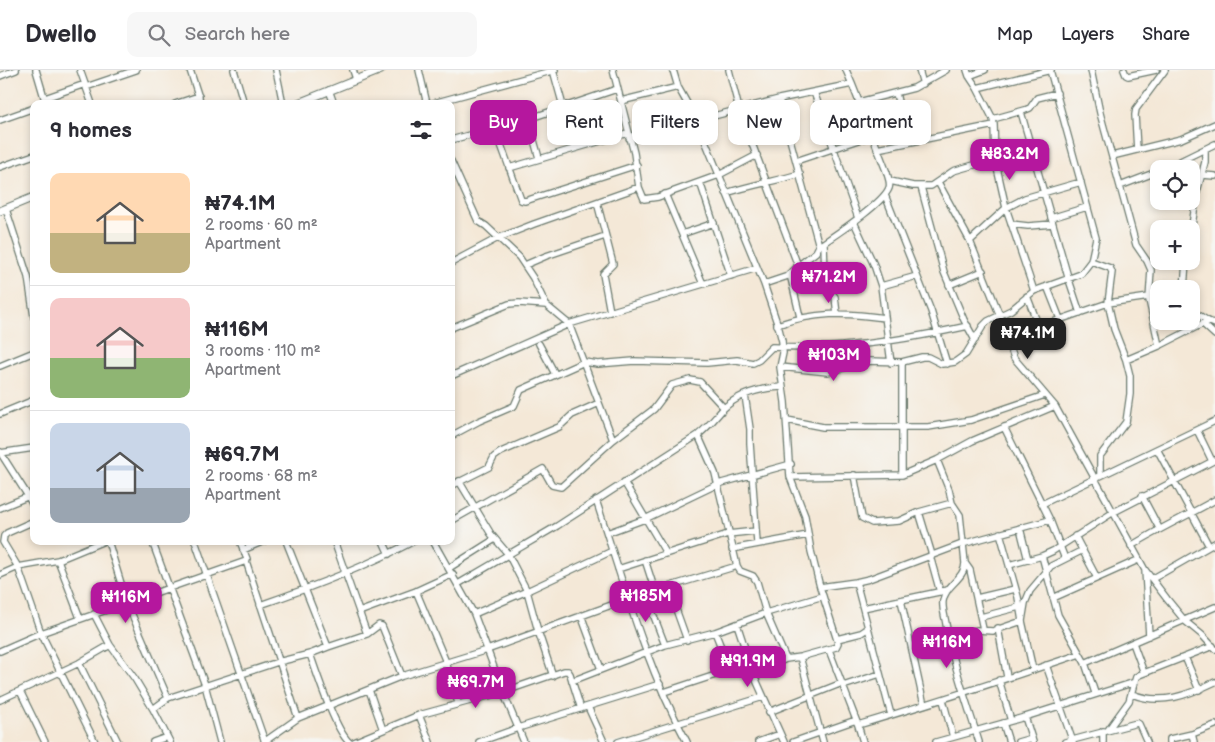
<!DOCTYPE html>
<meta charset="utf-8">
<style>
:root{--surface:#fff;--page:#f7f7f7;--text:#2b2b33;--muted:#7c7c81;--line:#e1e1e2;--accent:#b5179e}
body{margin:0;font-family:"Balsamiq Sans",sans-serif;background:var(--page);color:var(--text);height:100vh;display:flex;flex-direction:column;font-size:19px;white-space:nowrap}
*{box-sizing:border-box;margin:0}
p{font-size:16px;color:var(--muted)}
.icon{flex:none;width:28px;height:28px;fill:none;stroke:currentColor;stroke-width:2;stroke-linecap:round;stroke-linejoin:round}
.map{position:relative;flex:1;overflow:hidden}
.side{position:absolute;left:30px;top:30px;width:425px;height:445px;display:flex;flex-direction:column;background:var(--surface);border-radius:10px;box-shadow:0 2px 8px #0003}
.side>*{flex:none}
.guide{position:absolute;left:470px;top:30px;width:475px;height:45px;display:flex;gap:10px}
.controls{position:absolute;left:1150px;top:90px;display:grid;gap:10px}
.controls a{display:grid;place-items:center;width:50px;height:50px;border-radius:10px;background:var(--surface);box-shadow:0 2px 8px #0003;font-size:25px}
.price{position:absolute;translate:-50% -42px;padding:0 11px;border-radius:10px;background:var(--accent);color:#fff;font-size:16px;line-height:32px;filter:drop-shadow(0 1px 2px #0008)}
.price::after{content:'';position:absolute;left:50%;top:30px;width:15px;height:11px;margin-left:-8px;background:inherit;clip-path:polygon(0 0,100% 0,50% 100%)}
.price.current{background:#222;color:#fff}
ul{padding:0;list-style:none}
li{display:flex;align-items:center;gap:15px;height:125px;padding:0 20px}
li+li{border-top:1px solid var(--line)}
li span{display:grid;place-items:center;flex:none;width:140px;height:100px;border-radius:10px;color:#555}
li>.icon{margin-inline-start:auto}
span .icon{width:60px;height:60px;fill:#fffc;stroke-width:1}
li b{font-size:21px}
h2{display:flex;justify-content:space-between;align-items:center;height:60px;padding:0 20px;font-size:21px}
.tag{padding:0 18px;border-radius:10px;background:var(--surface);box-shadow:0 2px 8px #0003;font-size:18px;line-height:45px}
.tag.current{background:var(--accent);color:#fff}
header{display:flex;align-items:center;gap:30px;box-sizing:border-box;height:70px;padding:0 25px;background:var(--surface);border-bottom:1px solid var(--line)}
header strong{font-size:24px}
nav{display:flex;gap:28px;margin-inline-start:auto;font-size:18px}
.search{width:350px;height:45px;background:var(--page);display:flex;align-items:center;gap:12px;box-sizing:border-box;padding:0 18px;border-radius:10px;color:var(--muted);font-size:19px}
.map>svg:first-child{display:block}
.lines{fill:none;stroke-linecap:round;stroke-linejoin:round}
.minor-casing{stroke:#6a796d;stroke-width:8}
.tertiary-casing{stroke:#6a796d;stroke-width:9}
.minor{stroke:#fff;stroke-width:5.5}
.tertiary{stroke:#fff;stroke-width:7}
</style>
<header>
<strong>Dwello</strong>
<div class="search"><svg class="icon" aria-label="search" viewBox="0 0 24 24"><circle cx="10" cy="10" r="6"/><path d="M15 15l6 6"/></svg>Search here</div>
<nav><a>Map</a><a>Layers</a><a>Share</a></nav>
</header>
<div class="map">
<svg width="1215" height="672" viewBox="0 0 1215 672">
<rect width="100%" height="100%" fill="#f6f6f2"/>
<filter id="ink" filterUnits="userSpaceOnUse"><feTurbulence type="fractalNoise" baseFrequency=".02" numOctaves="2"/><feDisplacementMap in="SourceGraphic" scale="10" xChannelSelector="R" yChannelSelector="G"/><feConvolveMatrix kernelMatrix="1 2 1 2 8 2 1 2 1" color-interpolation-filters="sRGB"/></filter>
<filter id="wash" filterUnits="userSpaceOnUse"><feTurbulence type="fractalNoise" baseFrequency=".0096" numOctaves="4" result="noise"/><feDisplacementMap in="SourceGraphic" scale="20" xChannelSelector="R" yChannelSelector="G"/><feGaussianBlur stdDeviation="1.12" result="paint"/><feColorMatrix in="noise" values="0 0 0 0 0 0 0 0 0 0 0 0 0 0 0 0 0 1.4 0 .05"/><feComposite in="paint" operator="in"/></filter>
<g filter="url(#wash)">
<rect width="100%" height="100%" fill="#f4e8d7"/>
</g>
<g filter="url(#ink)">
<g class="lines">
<defs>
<path id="minor" d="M36,0l10,34
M80,0l12,34
M190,0l11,34
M234,0l10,34
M276,0l7,34
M353,0l3,9
M419,0l8,34
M553,0l10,36
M613,0l21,83 5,34 5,12 14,-2 61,-22 38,-20
M673,0l5,17 19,34 67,163 15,45 3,12 1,12 -3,14 5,35 5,75 15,39 6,35 9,36 18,56 -2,4 -36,10 -14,2 -33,14
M729,0l10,39 59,157
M919,0l4,14
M1091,0l9,43 36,132 11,16 4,9 -2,30 10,46
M1124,0l2,5 2,1 28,-6
M0,6l16,-6
M969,6l16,-6
M86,17l50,-17
M977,18l74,-18
M329,20l5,14
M814,22l44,126
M896,23l11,49
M45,28l40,-14
M779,29l40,147
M621,31l57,-14
M859,32l55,-14 32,-18
M175,34l24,-8
M430,34l125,-34
M566,35l9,43
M1021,42l47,165 12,36
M528,49l11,39
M993,49l32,-9 5,-2 7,-10 20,-5
M0,50l34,-12
M495,58l26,72 4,1 112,-36
M629,68l150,-39 73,-15
M451,70l77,-21 89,-30
M1031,77l-36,12 11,49 28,83
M877,79l117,-24
M1137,80l-2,-35 1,-6 29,-39
M1112,86l69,-17 34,-15
M451,91l27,60 8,5 33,31 14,21 13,27 23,19 44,116
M796,91l75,-25
M0,97l34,-12
M509,98l119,-35
M1164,99l51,-25
M1202,105l13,1
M890,111l23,5h18l22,-15 42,-12 -1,-34 -1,-6 -16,-31 -8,-12 -2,-6
M700,112l31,94
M938,112l32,59 28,70 16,47 41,48 90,164 22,29 18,22 17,14 13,14
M1120,116l39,-15
M921,117l23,85 20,48 11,20
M726,123c25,-8 49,-12 74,-19
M665,124l38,90
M885,125l46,116 16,53
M597,132l16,62 -10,10 7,38
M6,139l22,68 6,40
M1051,148l36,-11
M854,152l20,43 7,21 10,77
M1011,154l17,2 25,-2
M1191,162l6,-40 8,-30v-13
M682,164l32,-11
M970,171l36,-33 19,-10 56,-16
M824,173l1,33 3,12 7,9 2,17
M1091,191l19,7 2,4 -4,31 6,26 12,31 4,16v18l-4,28 -26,34v20
M451,193l47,-25 36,-14 105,-37
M525,195l21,-9 59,-20
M790,204l10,43
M764,214l24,-8 10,-10 18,-14 3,-6c16,-11 64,-42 70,-58 2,-5 -1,-10 -2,-15l-35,-89 -6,-14
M949,215l34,-14
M881,216l36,-10
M1047,216l13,33
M1184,219l2,-28
M1027,226l12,31
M1191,240l17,11 7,3
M1203,254l12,11
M777,255c37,-13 69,-13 108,-7
M451,258l58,-24 10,-1 27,2
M1007,268l101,-35 41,-6
M539,274l16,30
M1126,290l33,-14 49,-25
M902,292v113
M0,296l34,-14
M780,297l48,5 42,-11 32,1 20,-5h6l14,7 13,-2 11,-8 17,-28 5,-5 23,-11 23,-19 47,-17 10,-13 5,-23 -46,-168
M451,306l118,-52 188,-56
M745,325l5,34v14l7,100
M0,344l34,-14
M787,350l36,7h105l43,-7 74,-25
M1004,357l46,93 15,39
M1197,360l15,31
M698,365l17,38 22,93 3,5 13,5 4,6 9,31 20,46
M451,366l28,-15 35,-15 7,-16 63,-28 14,2 36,-3 73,2 30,-3 16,3 6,-3 13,-13c66,4 132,-7 196,-21
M1157,379l52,97
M0,382l28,44 6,12
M0,383l34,-5
M937,390l12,30 3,13 8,12 5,48c0,16 -20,22 -22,38 -1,7 2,16 3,23 7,40 21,79 33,118
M854,405l8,43 10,5 27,-2 20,-9 33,-9
M790,407l112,-2 35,-15 35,-19 83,-35
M459,411l32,53 17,20 19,37 11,40 15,45
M624,412l42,71
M451,416l38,-19 5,-10 7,-5 58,-25 13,-12 27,-12
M1142,426l17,32
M596,430c27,82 50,167 91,242
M1042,434l173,-83
M0,438l34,-14
M919,442l13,43
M34,451l-27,12 -3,3 -1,6 15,25 23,66 54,109
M451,451l92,-52 9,16 9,2 52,-47 41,-31 18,-24 18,-5 10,2 24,26
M1020,458l8,32
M607,463l38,-14 73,-35 73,-20
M1075,466l22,42
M108,471l19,62 41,95
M152,471l53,144 15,57
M195,471l70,201
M240,471l7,18 -1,2 52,157 104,-42 85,-26 141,-51 109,-33
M286,471l42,106 39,-13 12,-9 3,1 20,50
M334,471l33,93
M383,471l6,13
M433,471l41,73 29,78 21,50
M1131,476c27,-17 56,-30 84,-46
M732,479l76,-14
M243,480l21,-9
M930,486l10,36
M1042,486l16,59 27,48 10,30
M58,490l22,58
M645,490l10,31
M965,493l5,7 13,59
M1009,495l33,-9 11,-5 59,-38 103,-53
M449,498l46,-29
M618,499l110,-35 28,-3
M1145,500l4,66
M0,505l18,-8 40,-7 46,-19
M1152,509l63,-36
M856,512l35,133
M458,514l99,-58 141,-91c10,-8 17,-17 25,-26 17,-16 37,-21 59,-22
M668,517l19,53
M820,517l36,-5 13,-3 93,-35 88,-24
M416,521l30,71 12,41
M645,523l20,52
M977,528l38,-9
M1053,528l85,-38
M901,530l23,105
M260,535c53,-18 105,-38 154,-64
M863,538l85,-18
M359,542l57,-21 37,-17
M94,544l16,31 25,34 18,30 17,33
M474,544l53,-23 85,-40
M581,545l20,54
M981,547l38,-10
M737,554l16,49 31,69
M998,558l9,49
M715,562l15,38
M837,569l24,-6 6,-4
M949,570l28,-10 16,1 29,-10 -4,-24 -18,-64
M1133,573l11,30
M328,577l-18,7c7,20 25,76 39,88
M829,580l29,75 5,17
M0,581l41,-18 205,-72
M800,587l23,85
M1185,587l14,33
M79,593l39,79
M1085,593l130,-56
M1046,595l27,77
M1033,600l-11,-49 3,-18 5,-12 21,-25 32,-16
M999,610l12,41
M572,611l93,-36 50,-13 51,-19 57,-17
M843,616l37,-12
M369,620l14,40
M20,621l25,51
M664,622l85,-28
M1132,624c29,12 56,1 83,-12
M0,630l79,-37 31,-18
M943,630l10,37
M588,637l16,35
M153,639l15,-11 110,-36 32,-8
M769,642l73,-29
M419,645l11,27
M1025,647l8,25
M1003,653l6,19
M858,655c75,-22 148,-46 222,-71
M1108,660l21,-29 7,-24 3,-2 74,-29
M1192,664l2,8
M153,672l14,-5
M264,672l34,-24
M354,672l65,-27 84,-23 61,-21h4l2,3 11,35
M479,672l39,-14 142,-44
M618,672l145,-45
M758,672l22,-8
M793,672l63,-22
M936,672l89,-25 110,-35
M1018,672l14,-4
M1065,672l72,-19 2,1 8,18
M1103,672v-11
M1170,672v-3l22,-5 23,-9"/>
<path id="tertiary" d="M296,34l85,-34
M0,141l34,-14"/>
</defs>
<use href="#minor" class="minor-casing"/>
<use href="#tertiary" class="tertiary-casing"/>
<use href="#minor" class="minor"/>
<use href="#tertiary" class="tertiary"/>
</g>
</g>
</svg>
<div class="controls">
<a><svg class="icon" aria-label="locate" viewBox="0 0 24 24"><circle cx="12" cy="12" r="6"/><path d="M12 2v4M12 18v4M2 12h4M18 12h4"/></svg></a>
<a>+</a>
<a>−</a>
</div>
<b class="price" style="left:1010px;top:111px">₦83.2M</b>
<b class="price" style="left:829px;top:234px">₦71.2M</b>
<b class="price current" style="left:1028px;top:290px">₦74.1M</b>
<b class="price" style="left:834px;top:312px">₦103M</b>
<b class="price" style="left:646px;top:553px">₦185M</b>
<b class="price" style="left:126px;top:554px">₦116M</b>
<b class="price" style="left:947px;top:599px">₦116M</b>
<b class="price" style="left:748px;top:618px">₦91.9M</b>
<b class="price" style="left:476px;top:639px">₦69.7M</b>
<div class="guide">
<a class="tag current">Buy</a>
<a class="tag">Rent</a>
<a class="tag">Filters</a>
<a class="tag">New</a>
<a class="tag">Apartment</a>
</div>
<section class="side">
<h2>9 homes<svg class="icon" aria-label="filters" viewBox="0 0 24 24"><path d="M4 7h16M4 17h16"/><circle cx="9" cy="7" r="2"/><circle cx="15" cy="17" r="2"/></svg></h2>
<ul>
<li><span style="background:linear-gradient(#ffd9b3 60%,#c2b280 0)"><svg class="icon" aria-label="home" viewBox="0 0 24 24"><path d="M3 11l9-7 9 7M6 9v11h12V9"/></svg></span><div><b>₦74.1M</b><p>2 rooms · 60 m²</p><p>Apartment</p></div></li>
<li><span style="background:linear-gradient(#f6c9c9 60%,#8fb573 0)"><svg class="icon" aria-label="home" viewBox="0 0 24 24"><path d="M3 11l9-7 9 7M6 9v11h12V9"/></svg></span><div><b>₦116M</b><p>3 rooms · 110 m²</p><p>Apartment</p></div></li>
<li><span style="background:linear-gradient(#c9d6e8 65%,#9aa5b1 0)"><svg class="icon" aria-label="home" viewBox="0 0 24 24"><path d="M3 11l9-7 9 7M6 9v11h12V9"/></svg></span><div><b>₦69.7M</b><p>2 rooms · 68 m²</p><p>Apartment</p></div></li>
</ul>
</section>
</div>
